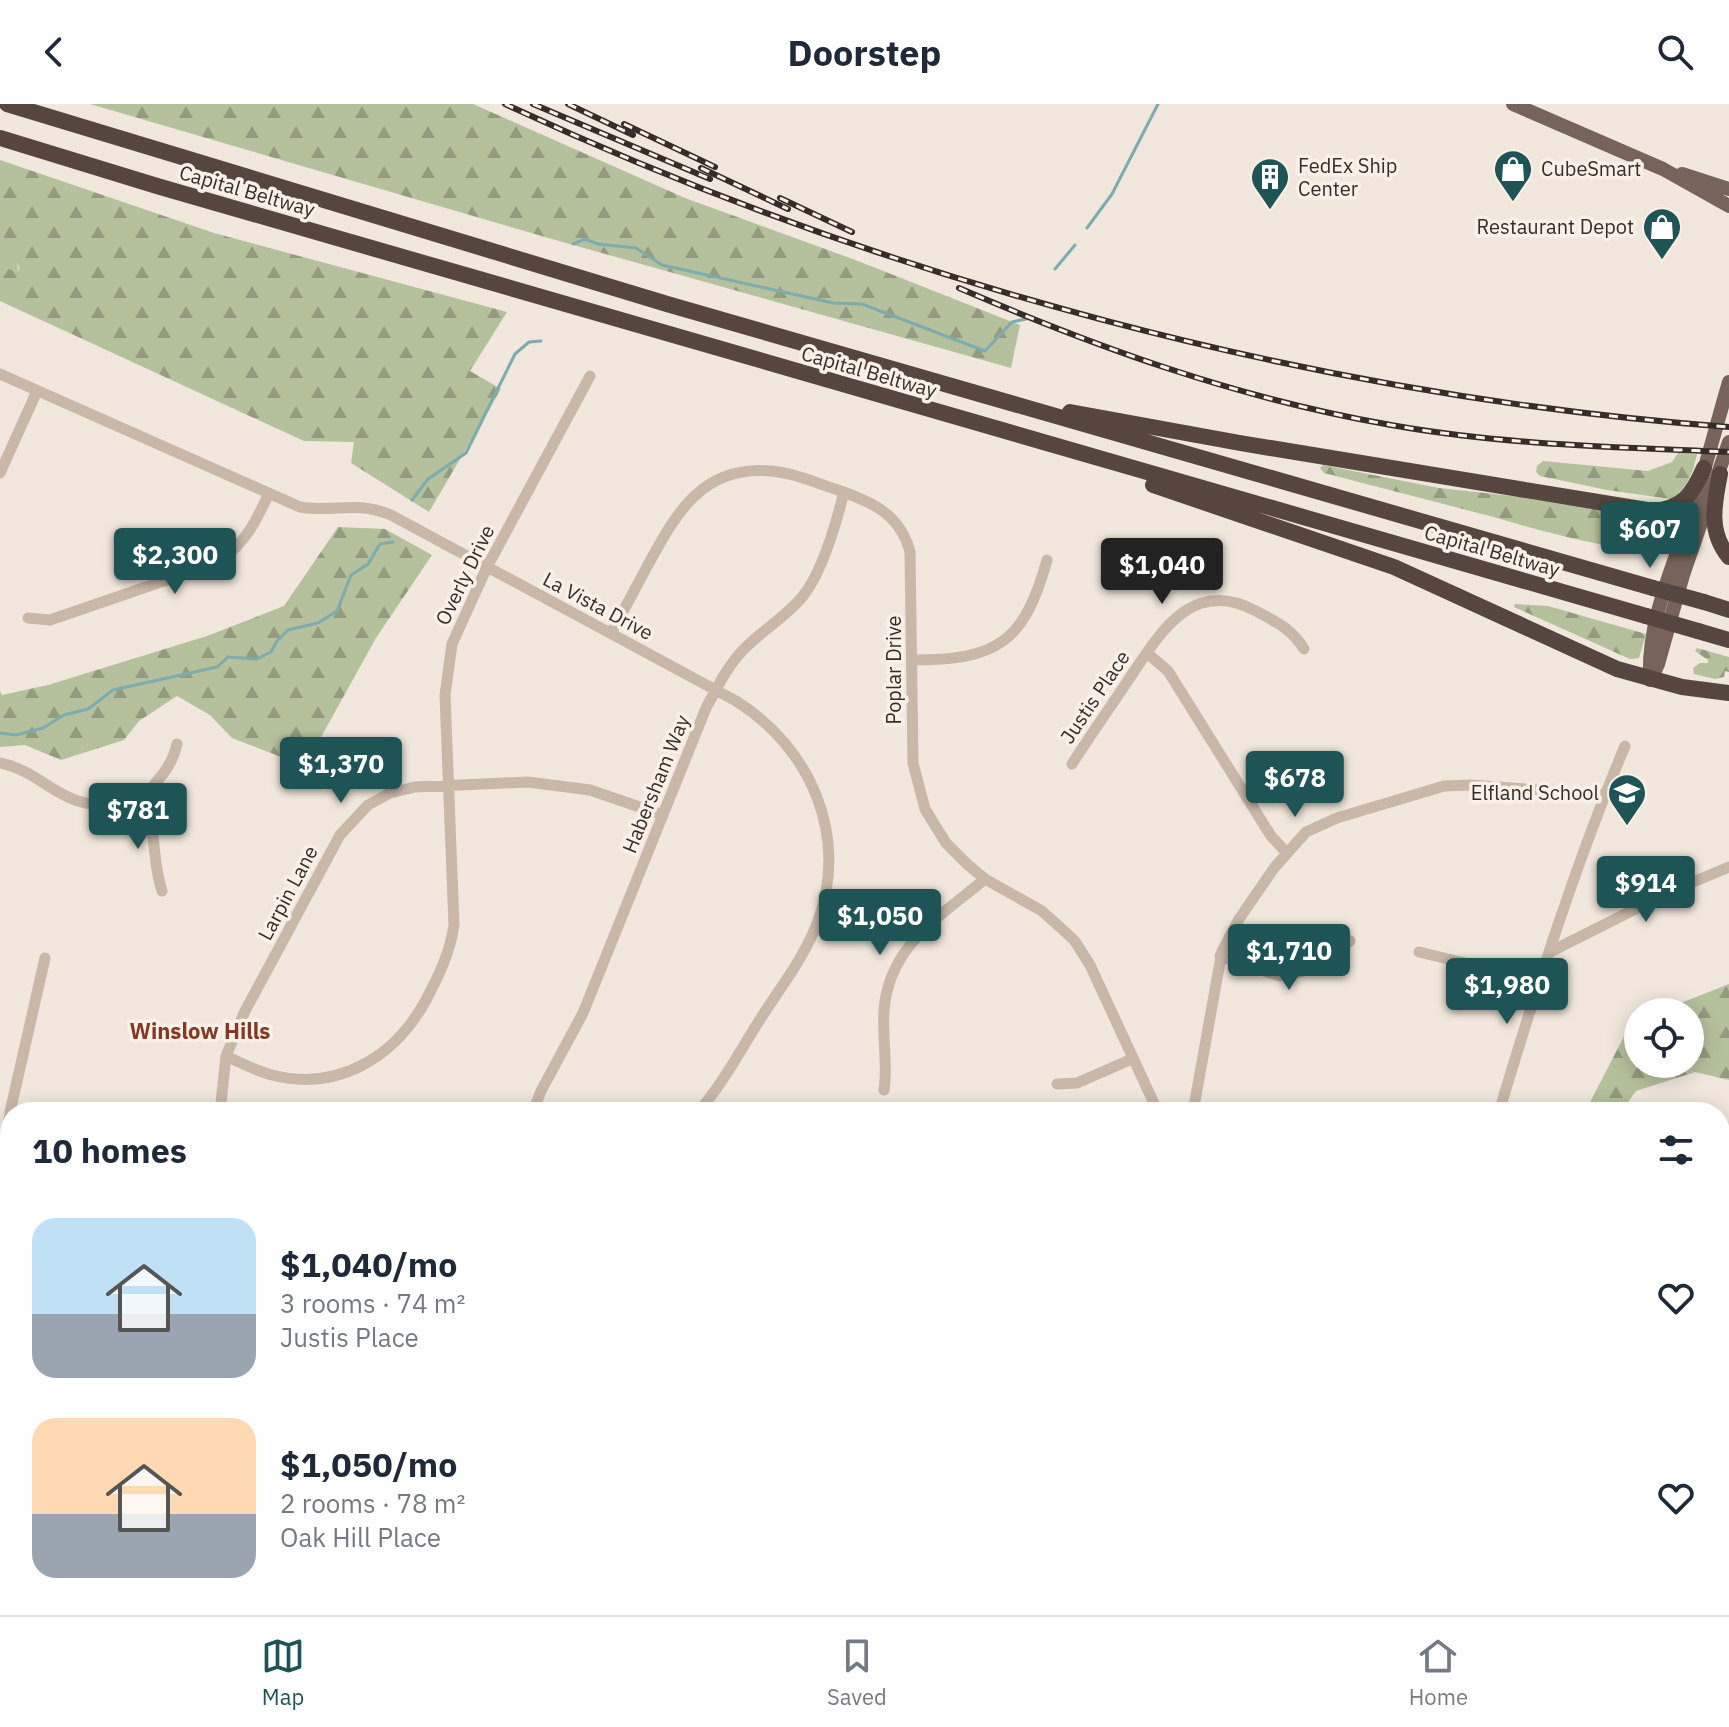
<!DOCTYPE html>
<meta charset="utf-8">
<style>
:root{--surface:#fff;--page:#f2f2f3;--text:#1f2937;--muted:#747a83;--line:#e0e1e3;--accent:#1f5457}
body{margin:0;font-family:"IBM Plex Sans",sans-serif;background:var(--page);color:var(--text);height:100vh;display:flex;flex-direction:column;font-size:30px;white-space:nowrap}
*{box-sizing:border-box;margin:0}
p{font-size:26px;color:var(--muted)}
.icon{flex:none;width:44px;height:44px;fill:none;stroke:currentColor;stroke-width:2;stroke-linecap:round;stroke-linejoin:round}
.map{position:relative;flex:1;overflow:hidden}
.drawer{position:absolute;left:0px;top:998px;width:1730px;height:514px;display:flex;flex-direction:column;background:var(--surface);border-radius:32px 32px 0 0;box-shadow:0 4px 20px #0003}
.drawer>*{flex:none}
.tools{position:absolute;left:1624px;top:894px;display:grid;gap:16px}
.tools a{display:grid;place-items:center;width:80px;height:80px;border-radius:50%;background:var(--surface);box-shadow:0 4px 20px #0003;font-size:40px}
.price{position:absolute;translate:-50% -68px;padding:0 18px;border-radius:8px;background:var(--accent);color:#fff;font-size:26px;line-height:52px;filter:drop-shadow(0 2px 4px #0008)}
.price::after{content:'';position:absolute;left:50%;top:48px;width:24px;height:18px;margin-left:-12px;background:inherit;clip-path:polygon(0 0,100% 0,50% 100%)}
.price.on{background:#222;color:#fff}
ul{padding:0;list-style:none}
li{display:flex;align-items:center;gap:24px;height:200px;padding:0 32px}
li span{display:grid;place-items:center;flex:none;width:224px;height:160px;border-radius:24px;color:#555}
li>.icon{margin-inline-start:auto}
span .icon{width:96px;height:96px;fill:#fffc;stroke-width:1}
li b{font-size:34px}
h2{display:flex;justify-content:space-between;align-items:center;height:96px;padding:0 32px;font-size:34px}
header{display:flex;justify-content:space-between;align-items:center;height:104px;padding:0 32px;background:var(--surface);font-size:36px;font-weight:800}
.tab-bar{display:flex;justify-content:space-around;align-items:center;height:112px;border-top:2px solid var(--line);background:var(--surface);font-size:22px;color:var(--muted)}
.tab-bar a{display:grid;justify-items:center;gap:4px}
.tab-bar .on{color:var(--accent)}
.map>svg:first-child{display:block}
.grass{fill:url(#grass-tufts)}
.forest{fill:url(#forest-firs)}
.pitch{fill:#b5c09c}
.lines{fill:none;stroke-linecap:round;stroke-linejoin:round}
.stream{stroke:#7cacae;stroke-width:3}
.minor{stroke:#c9b7a8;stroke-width:11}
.major{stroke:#78635a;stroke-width:14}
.highway{stroke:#574640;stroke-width:16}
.rail-casing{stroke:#362c28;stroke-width:6}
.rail{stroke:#f9f1e8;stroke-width:3;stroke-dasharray:9;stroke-linecap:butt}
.highway-bridge{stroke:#574640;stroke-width:16}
.labels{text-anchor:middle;stroke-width:7;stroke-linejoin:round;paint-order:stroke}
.poi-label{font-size:20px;fill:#362c28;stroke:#f9f1e8;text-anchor:start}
.street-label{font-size:20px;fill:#362c28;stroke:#f9f1e8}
.neighbourhood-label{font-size:22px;font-weight:bold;fill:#833923;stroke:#f9f1e8}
</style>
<header><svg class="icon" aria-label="back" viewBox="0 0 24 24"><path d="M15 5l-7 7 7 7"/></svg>Doorstep<svg class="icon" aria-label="search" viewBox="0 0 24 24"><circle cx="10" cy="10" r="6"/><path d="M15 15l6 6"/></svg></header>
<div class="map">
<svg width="1729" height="1511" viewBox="0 0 1729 1511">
<defs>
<pattern id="grass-tufts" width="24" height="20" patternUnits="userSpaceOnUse" patternTransform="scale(2)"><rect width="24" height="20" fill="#b5c09c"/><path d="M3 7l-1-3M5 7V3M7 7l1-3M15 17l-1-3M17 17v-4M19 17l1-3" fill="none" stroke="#949c7f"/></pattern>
<pattern id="forest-firs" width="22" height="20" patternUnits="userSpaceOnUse" patternTransform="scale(2)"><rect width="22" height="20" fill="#b5c09c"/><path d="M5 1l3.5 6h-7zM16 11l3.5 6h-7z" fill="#949c7f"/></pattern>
</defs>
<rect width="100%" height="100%" fill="#f1e7dc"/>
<path class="grass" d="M0,119c2,18 19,32 18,49l-18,-6z
M697,1502h146l-4,9h-124z
M883,1502h220l-1,9h-205z"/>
<path class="forest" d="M90,0h383l212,94 173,63 162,64 -9,43 -466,-131z
M0,56l214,73 293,79 -37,59 31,18 -72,123 -78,-49 3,-21 -50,-1 -304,-140v-35l18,6 1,-5 -19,-36z
M1678,349l19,1c-4,18 -9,35 -27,45l-63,-9 -67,-14 -4,-4 1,-6 6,-5 105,10 24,-9z
M1323,361l116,23 82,9 140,22 10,16 -4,11c-37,13 -141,-20 -181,-31 -54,-14 -108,-28 -162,-42l-4,-5z
M338,423l47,2 47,26 -56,83 -71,128 -73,-28 -22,-23 -33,-19 -38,25 -15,19 -63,20 -36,-15 -25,2v-56l2,4 46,-10 159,-49 77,-30z
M1515,500l33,2 98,28 -7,24 -9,1 -116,-52z
M1697,544l32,9v15l-4,-1 -1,6 -9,2 -21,-5 -1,-6 7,-5h8v-3l-13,-9z
M1729,880v96l-34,-8 -59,19 -15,21h-36l48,-93 5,-1v46h52v-52h-32z
M1403,1502h140l-6,9h-136z
M1729,1505v6h-114l1,-1z"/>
<path class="pitch" d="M1108,1502h47l-1,9h-47z"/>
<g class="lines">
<path class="stream" d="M1087,124l25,-34 46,-90
M573,140l12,-5 13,5 38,4 26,17 171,38 29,1 123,47 27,-29 18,-4
M1055,165l20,-24
M412,396l16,-21 38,-26 49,-99 14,-12 12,-1
M0,629l16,2 27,-7 21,-13 24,-6 25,-19 104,-23 11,-10 29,2 14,-7 6,-11 11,-11 30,-7 19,-12 14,-36 17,-11 12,-20 13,-2
M730,1502l16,9"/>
<path class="minor" d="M0,270l300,133c36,6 53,-7 91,8l345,186c75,47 113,135 82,220 -13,36 -39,68 -59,100 -19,30 -37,64 -61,91
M0,369l37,-82
M28,514l22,2 169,-58c26,-19 37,-40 50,-69
M611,529c13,-23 25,-46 38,-70 28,-51 54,-98 122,-92 22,2 43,11 64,18 35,12 65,24 75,63l3,211 12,46 21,34 21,21 18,15 57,32 32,29 16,25 68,147
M1147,549l21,18 103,165 15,16
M912,556c85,0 112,-17 135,-100
M0,659c34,7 50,29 78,38 26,8 57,6 75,-15 12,-14 20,-24 24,-42
M1072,660c18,-28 37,-55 55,-82 32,-47 63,-106 129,-71 20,11 36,18 48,38
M142,694c16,33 9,60 20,93
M1419,848l50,12 53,5 20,4
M1550,848l119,-60 60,-25
M1220,852l60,20 23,-5 47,-30
M226,952c15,7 30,15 46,19 66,17 123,-18 154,-75 13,-25 24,-47 28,-75l-9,-230 7,-51 35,-77 103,-191
M1057,980l20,-1 55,-24
M884,986c4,-26 -2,-53 0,-80 5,-65 57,-94 101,-131
M10,1008l35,-154
M220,1008l6,-56 19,-45 95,-176 28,-30 22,-12 25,-6 113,-5 62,8 73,25
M533,1008l8,-21 42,-78 123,-305c11,-20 21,-41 37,-58 18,-19 43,-33 60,-54 20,-25 33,-72 41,-104
M1193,1008l29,-161 17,-32 35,-51 32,-36 31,-14 107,-32 27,-1 133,10
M1499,1008c37,-123 76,-247 126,-366
M0,1054l10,-44
M1720,1145l9,-1
M0,1284l10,5
M1720,1321l9,3
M0,1376l10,-19
M0,1444l10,5
M1720,1452h8
M290,1511l6,-9
M421,1511l8,-9
M1268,1511l3,-9
M1556,1511l4,-9"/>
<path class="major" d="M1513,0l150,65 66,37
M1682,70l47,15
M1652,573l6,-13 25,-89 46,-133
M1650,576c-3,-61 25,-117 43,-173 13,-41 24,-84 36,-125"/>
<path class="highway" d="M7,0l660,200 986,284
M0,34l157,48 1489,430
M1070,308l170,31 413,68c30,-2 40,-18 51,-43
M1720,370c-6,30 -12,58 9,83
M1153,381l241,82 223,102 65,18 47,6
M1704,498l25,8
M1698,527l31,9"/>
<defs>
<path id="rail" d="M505,0c378,176 808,292 1224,323
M533,0l177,75
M568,0l65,31
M624,20l91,43
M701,64l87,41
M780,94l72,34
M959,184c142,61 278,110 432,137 112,20 225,22 338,27"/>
</defs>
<use href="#rail" class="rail-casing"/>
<use href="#rail" class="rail"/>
<path class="highway-bridge" d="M1653,484l51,14
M1646,512l52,15"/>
</g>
<defs>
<symbol id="shop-pin" viewBox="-11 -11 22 30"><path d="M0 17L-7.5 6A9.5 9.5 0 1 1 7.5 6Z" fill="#1f5457" stroke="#f9f1e8"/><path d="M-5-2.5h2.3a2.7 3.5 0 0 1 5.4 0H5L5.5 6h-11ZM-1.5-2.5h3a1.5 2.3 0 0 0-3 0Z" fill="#fff"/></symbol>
<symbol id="building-pin" viewBox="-11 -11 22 30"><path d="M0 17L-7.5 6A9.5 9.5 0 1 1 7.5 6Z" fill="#1f5457" stroke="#f9f1e8"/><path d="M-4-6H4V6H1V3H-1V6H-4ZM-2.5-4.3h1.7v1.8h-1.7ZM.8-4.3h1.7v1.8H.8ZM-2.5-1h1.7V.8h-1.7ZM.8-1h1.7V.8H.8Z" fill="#fff"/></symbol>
<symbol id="school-pin" viewBox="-11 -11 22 30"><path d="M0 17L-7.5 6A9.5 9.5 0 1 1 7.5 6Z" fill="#1f5457" stroke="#f9f1e8"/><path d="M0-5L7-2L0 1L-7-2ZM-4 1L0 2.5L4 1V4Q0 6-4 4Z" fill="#fff"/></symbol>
</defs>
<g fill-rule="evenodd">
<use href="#shop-pin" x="1491" y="43" width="44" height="60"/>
<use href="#building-pin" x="1248" y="51" width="44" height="60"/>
<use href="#shop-pin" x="1640" y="101" width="44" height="60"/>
<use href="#school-pin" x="1605" y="667" width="44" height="60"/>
</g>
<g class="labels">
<g class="poi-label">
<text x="1298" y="69">FedEx Ship<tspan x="1298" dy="23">Center</tspan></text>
<text x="1541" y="72">CubeSmart</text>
<text x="1634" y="130" text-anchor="end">Restaurant Depot</text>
<text x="1599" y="696" text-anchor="end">Elfland School</text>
</g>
<g class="street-label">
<text transform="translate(247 87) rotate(16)" y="7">Capital Beltway</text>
<text transform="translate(869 268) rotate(16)" y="7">Capital Beltway</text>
<text transform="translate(1492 447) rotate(16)" y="7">Capital Beltway</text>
<text transform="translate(465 471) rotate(-64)" y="7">Overly Drive</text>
<text transform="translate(598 502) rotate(28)" y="7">La Vista Drive</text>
<text transform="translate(894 566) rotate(-90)" y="7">Poplar Drive</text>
<text transform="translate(1095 593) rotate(-56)" y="7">Justis Place</text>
<text transform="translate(656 680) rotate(-68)" y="7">Habersham Way</text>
<text transform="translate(288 789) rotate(-62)" y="7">Larpin Lane</text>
</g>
<g class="neighbourhood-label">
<text x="200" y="935">Winslow Hills</text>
</g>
</g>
</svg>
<div class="tools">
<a><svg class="icon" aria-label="locate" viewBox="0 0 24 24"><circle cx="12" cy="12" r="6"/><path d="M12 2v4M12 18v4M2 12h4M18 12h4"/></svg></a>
</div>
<b class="price" style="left:1650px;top:466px">$607</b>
<b class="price" style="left:175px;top:492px">$2,300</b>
<b class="price on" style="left:1162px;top:502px">$1,040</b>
<b class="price" style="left:341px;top:701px">$1,370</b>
<b class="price" style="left:1295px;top:715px">$678</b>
<b class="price" style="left:138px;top:747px">$781</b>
<b class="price" style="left:1646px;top:820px">$914</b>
<b class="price" style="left:880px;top:853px">$1,050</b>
<b class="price" style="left:1289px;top:888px">$1,710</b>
<b class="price" style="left:1507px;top:922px">$1,980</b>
<section class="drawer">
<h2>10 homes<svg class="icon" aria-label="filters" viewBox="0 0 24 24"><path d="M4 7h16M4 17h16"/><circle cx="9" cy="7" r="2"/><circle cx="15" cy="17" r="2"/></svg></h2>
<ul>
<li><span style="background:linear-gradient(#bfe0f5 60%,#9aa5b1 0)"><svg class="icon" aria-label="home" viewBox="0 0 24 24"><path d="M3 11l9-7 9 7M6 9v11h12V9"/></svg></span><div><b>$1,040/mo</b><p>3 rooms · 74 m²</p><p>Justis Place</p></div><svg class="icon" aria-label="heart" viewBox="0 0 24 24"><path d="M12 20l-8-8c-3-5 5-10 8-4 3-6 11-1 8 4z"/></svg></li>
<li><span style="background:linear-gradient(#ffd9b3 60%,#9aa5b1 0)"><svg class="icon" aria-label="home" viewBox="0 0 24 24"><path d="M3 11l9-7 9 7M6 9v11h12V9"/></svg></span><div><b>$1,050/mo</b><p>2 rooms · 78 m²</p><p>Oak Hill Place</p></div><svg class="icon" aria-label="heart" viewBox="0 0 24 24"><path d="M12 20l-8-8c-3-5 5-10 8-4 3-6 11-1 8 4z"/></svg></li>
</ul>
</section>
</div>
<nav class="tab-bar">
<a class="on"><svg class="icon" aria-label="map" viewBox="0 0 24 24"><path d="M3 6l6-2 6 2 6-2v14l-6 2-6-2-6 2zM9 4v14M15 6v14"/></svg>Map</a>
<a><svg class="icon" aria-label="saved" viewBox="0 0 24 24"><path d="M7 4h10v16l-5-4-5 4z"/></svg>Saved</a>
<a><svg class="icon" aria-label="home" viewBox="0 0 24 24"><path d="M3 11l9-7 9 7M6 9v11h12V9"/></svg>Home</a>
</nav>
